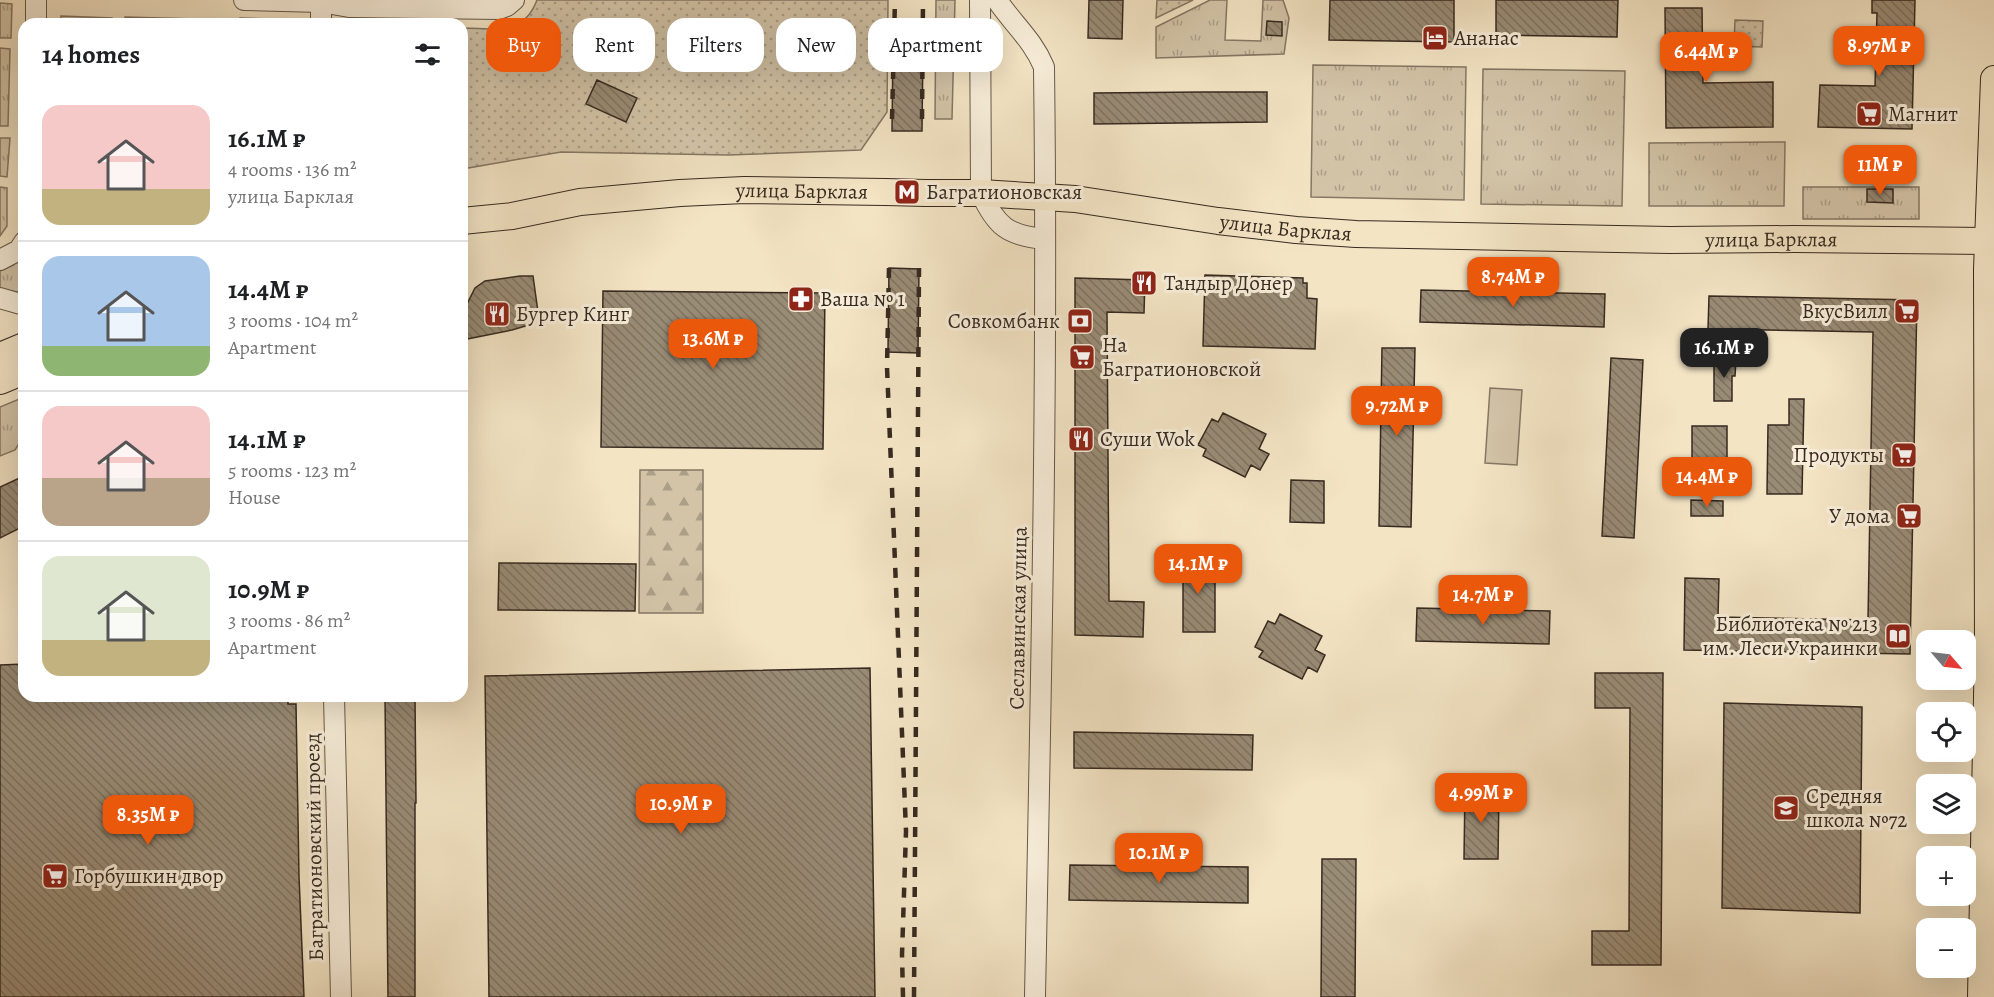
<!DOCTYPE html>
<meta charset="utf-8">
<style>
:root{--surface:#fff;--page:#f2f2f2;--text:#202124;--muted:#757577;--line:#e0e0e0;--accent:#ea580c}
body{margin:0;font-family:Alegreya,serif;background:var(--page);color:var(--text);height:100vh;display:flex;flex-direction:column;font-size:22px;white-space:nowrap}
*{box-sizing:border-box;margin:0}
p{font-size:20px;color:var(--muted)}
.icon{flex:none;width:33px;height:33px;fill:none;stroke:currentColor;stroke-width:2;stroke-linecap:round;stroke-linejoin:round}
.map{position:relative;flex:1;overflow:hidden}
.drawer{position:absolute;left:18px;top:18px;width:450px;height:684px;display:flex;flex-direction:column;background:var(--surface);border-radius:18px;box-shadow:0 6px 24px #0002}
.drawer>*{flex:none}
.guide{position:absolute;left:486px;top:18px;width:570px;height:54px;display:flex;gap:12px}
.needle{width:39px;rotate:118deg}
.tools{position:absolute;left:1916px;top:630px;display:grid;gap:12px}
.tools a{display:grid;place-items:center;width:60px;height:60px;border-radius:12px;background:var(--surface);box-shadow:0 6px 24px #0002;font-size:30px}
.price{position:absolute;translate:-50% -51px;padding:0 14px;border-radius:12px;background:var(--accent);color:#fff;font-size:20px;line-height:39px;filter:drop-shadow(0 2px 3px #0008)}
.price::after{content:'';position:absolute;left:50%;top:36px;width:18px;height:14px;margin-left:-9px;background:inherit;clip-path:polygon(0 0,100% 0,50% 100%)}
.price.selected{background:#222;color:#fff}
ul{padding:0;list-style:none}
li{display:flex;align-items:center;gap:18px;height:150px;padding:0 24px}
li+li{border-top:2px solid var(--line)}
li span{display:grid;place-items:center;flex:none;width:168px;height:120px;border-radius:18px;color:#555}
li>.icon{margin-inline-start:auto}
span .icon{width:72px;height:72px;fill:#fffc;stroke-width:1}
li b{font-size:26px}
h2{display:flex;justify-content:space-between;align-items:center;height:72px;padding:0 24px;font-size:26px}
.tag{padding:0 21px;border-radius:18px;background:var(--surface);box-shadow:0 6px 24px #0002;font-size:21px;line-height:54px}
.tag.selected{background:var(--accent);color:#fff}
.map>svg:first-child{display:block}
.grass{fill:url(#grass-tufts);stroke:#857764;stroke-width:1.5}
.forest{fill:url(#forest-firs);stroke:#857764;stroke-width:1.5}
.park{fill:url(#park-dots);stroke:#857764;stroke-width:1.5}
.garden{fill:#d3c4a8;stroke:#857764;stroke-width:1.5}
.building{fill:url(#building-back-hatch);stroke:#372a20;stroke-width:1.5}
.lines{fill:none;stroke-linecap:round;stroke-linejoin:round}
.minor-casing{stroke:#665849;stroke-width:22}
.major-casing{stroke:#372a20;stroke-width:28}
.minor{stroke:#f7edd9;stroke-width:20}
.major{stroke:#f3e4c4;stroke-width:26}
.rail{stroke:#372a20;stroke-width:4.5;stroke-dasharray:10 10;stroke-linecap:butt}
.major-bridge-casing{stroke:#372a20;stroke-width:28;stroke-linecap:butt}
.major-bridge{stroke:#f3e4c4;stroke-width:26}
.labels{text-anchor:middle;stroke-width:6;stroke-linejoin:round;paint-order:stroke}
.poi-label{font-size:21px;fill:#372a20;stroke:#f7edd9;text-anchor:start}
.street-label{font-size:21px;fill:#372a20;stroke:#f7edd9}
</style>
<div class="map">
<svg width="1994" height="997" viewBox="0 0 1994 997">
<defs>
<pattern id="grass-tufts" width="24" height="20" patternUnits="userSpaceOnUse" patternTransform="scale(1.5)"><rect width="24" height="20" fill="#d3c4a8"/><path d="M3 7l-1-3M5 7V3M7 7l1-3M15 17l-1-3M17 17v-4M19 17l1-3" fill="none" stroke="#ac9f88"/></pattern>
<pattern id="forest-firs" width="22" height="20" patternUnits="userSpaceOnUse" patternTransform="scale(1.5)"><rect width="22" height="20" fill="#d3c4a8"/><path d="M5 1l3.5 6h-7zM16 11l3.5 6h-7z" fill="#ac9f88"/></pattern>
<pattern id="park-dots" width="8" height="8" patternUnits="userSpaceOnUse" patternTransform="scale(1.5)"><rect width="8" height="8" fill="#d3c4a8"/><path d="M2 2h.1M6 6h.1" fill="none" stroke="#ac9f88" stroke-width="1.8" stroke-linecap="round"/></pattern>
<pattern id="building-back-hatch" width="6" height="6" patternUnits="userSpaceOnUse" patternTransform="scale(1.5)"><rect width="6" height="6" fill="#998b75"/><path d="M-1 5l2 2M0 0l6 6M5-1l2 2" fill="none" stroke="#7e7260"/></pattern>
</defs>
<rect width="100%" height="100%" fill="#f3e4c4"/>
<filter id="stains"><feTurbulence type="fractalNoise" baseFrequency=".00333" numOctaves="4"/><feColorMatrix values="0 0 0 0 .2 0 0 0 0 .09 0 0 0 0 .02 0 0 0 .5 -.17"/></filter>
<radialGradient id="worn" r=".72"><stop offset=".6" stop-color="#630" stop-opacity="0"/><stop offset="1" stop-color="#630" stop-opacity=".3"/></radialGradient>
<path class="grass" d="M936,0h19l-3,119h-17z
M1210,0h17l-2,40 36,1 2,-41h20l6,18 -5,36 -128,4v-31z
M0,3l12,1 -1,34h-11z
M240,18l34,1 -3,5h-31z
M0,48l10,1 -2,77h-8z
M1313,65l153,2 -2,133 -153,-3z
M1483,69l142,2 -3,135 -141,-2z
M0,138h10l-3,39 -7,-1z
M1785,142l-1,64h-135v-63z
M0,187l7,1v38l-7,10z
M1803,187h116v32h-116z
M24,256v37l-24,-4v-18l13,-6z
M24,397v39l-9,14 -15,6v-49z"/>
<path class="forest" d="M61,16l51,2v6h-51z
M125,17l106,3v4h-106z
M640,470h63v143h-64z"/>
<path class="park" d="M537,0h351l-1,112 -26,38 -133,5 -167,-3 -99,17v-141c33,0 61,9 75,-28z
M1157,0h36l-37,18z
M1735,20l28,1 -1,26 -28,-1z"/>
<path class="garden" d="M1490,388l32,2 -5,75 -32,-2z"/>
<path class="building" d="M1089,0h34l-1,39 -34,-1z
M1330,0h124v42l-125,-2z
M1496,0h122l-1,37 -121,-2z
M1872,0h43l-3,129 -94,-2 2,-42 55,1 2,-73h-5z
M1665,8h37l1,75 70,-1v45l-107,1z
M1267,21l15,1v14l-16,-1z
M893,47h30l-1,84h-30z
M597,80l40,18 -11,24 -40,-18z
M1203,92h64v30l-173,2v-31z
M1867,189h26v14l-26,-1z
M889,268l30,1 -1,84 -30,-1z
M1205,275l98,3v5h4v15l10,1 -2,50 -112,-3z
M520,276h13l5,36 -2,8 -4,4 -20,6 -45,9 -1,-33 9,-18 10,-7z
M1075,278l70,2 -1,33 -37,-1 2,289 35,1 -1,35 -68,-2z
M1421,290l184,4 -1,33 -184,-5z
M603,291l222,2 -2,156 -222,-2z
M1709,296l208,4 -7,354 -226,-4 1,-72 34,1 -1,38 150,3 5,-288 -165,-3z
M1382,348h33l-4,179 -32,-1z
M1611,358l32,2 -9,178 -32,-2z
M1714,358l22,1 -1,17h-3v25h-18z
M1789,399h15l-2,95h-35l1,-69h21z
M1223,413l43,21 -7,15 10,5 -9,16 -9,-5 -6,12 -42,-21 3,-7 -8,-4 14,-26 6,3z
M1692,426h35v40h-35z
M24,476v50l-24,12v-51z
M1291,480l33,1v42l-34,-1z
M1691,500l32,1v15h-32z
M1183,547h15v23h17v62h-32z
M499,563l137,1 -1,47 -137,-1z
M1417,608l133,3 -1,33 -133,-3z
M1280,614l42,22 -7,14 10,5 -8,17 -9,-5 -6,12 -43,-22 4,-6 -8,-4 13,-26 7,3z
M24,664v32h264v8h8l3,172 5,121h-304v-332z
M870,668l5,329h-386l-4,-321z
M1595,673h68l-2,292h-69v-34h37l1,-223h-35z
M385,696h30l1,107h-1v194h-27z
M1724,703l138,4 -2,206 -138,-5z
M1074,732l179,3 -1,35 -178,-2z
M1465,788l34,2 -1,69h-34z
M1322,859h34l-1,138h-34z
M1070,865l178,2v36l-179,-3z"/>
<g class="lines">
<defs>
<path id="minor" d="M244,0l77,2 28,5 150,2 8,-3 7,-6
M321,0v24
M980,0l1,193c15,33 27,43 64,46
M997,0c16,24 36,40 47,67 4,310 -3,620 -9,930
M36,24v-24
M0,260l19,-10 5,-8
M0,298l24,7
M334,696l7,301"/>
<g id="major">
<path id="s1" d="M926,193h55l94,6 143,22 78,9 60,4 314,6 124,-1 194,2"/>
<path id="s2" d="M462,221l50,-5 68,-14 100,-9 64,-3 141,2"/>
<path d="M0,356l24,-10"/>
<path d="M0,381l24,-10"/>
<path d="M1981,997l7,-350 -1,-377 7,-191"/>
</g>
</defs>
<use href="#minor" class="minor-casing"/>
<use href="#major" class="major-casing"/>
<use href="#minor" class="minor"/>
<use href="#major" class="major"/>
<path class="rail" d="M892,119l3,-119
M922,119l1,-119
M889,268l-2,99 19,464 -4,124 1,42
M914,997l5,-729"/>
<defs>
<path id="major-bridge" d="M885,192l41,1"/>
</defs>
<use href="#major-bridge" class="major-bridge-casing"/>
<use href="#major-bridge" class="major-bridge"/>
</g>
<defs>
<symbol id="hotel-square" viewBox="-11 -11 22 22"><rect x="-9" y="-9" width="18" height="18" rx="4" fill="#8f2418" stroke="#f7edd9"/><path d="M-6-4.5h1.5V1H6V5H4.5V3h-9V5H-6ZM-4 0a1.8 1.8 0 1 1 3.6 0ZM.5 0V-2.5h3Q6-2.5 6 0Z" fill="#fff"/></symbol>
<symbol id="supermarket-square" viewBox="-11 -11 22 22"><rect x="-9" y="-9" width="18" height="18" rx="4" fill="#8f2418" stroke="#f7edd9"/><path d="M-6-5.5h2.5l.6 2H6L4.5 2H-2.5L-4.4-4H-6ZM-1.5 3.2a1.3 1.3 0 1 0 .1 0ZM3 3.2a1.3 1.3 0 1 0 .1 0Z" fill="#fff"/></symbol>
<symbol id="metro-square" viewBox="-11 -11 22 22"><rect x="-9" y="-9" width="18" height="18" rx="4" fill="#8f2418" stroke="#f7edd9"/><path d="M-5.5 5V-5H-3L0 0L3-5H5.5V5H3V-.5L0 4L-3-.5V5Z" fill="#fff"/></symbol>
<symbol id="restaurant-square" viewBox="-11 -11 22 22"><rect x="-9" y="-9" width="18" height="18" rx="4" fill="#8f2418" stroke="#f7edd9"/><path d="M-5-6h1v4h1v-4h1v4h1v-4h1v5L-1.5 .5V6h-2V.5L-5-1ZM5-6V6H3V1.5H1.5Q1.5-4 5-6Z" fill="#fff"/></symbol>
<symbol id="pharmacy-square" viewBox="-11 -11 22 22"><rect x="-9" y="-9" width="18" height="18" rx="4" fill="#8f2418" stroke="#f7edd9"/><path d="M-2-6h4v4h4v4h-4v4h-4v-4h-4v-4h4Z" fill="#fff"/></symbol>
<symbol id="bank-square" viewBox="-11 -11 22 22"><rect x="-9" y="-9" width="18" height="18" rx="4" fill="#8f2418" stroke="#f7edd9"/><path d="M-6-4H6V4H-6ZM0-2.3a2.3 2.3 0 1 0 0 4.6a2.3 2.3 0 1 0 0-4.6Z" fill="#fff"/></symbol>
<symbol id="library-square" viewBox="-11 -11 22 22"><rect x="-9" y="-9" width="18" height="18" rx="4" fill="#8f2418" stroke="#f7edd9"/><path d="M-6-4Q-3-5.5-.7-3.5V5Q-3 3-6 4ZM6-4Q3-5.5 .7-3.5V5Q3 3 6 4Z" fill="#fff"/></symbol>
<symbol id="school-square" viewBox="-11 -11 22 22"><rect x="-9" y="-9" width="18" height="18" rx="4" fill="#8f2418" stroke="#f7edd9"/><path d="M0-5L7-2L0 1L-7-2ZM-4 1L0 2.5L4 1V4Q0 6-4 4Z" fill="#fff"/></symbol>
</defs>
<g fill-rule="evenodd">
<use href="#hotel-square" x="1420" y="23" width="30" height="30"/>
<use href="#supermarket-square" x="1854" y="99" width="30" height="30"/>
<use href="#metro-square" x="892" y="177" width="30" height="30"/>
<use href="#restaurant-square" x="1129" y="268" width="30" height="30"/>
<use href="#pharmacy-square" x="786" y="284" width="30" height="30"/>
<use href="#supermarket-square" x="1892" y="296" width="30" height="30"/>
<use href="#restaurant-square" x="482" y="299" width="30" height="30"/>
<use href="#bank-square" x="1065" y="306" width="30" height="30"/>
<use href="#supermarket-square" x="1067" y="342" width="30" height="30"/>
<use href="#restaurant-square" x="1066" y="424" width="30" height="30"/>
<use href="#supermarket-square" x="1889" y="440" width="30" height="30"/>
<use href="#supermarket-square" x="1894" y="501" width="30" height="30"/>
<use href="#library-square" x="1883" y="621" width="30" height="30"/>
<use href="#school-square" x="1771" y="793" width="30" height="30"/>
<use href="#supermarket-square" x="40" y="861" width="30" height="30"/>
</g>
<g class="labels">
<g class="poi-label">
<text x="1454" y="45">Ананас</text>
<text x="1888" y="121">Магнит</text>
<text x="926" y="199">Багратионовская</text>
<text x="1164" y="290">Тандыр Донер</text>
<text x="820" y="306">Ваша № 1</text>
<text x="1888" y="318" text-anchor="end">ВкусВилл</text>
<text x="516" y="321">Бургер Кинг</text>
<text x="1060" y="328" text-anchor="end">Совкомбанк</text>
<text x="1102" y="352">На<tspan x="1102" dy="24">Багратионовской</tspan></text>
<text x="1100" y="446">Суши Wok</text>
<text x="1884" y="462" text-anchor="end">Продукты</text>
<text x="1890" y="523" text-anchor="end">У дома</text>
<text x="1878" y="631" text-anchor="end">Библиотека № 213<tspan x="1878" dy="24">им. Леси Украинки</tspan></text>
<text x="1806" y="803">Средняя<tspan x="1806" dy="24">школа №72</tspan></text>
<text x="74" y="883">Горбушкин двор</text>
</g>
<g class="street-label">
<text dy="7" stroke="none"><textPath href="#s2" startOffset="342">улица Барклая</textPath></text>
<text dy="7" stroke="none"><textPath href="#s1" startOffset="362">улица Барклая</textPath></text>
<text dy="7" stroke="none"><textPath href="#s1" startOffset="848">улица Барклая</textPath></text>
<text transform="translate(1018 618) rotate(-89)" y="7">Сеславинская улица</text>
<text transform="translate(314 847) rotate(-91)" y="7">Багратионовский проезд</text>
</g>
</g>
<rect width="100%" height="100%" filter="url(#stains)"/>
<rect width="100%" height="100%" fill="url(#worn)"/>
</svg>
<div class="tools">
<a><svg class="needle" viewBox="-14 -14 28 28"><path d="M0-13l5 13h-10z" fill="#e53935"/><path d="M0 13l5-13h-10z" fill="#757577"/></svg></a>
<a><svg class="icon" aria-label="locate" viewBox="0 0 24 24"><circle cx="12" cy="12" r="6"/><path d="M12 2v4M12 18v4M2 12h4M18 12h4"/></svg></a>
<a><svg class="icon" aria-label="layers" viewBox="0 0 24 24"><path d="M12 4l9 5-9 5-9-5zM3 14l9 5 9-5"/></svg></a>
<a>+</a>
<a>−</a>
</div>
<b class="price" style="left:1879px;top:77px">8.97M ₽</b>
<b class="price" style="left:1706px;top:83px">6.44M ₽</b>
<b class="price" style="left:1880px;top:196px">11M ₽</b>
<b class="price" style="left:1513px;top:308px">8.74M ₽</b>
<b class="price" style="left:713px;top:370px">13.6M ₽</b>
<b class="price selected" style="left:1724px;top:379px">16.1M ₽</b>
<b class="price" style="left:1397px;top:437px">9.72M ₽</b>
<b class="price" style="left:1707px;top:508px">14.4M ₽</b>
<b class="price" style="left:1198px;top:595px">14.1M ₽</b>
<b class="price" style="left:1483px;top:626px">14.7M ₽</b>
<b class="price" style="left:1481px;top:824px">4.99M ₽</b>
<b class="price" style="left:681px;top:835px">10.9M ₽</b>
<b class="price" style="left:148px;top:846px">8.35M ₽</b>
<b class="price" style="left:1159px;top:884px">10.1M ₽</b>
<div class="guide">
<a class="tag selected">Buy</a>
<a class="tag">Rent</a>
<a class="tag">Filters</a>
<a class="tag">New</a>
<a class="tag">Apartment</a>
</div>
<section class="drawer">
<h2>14 homes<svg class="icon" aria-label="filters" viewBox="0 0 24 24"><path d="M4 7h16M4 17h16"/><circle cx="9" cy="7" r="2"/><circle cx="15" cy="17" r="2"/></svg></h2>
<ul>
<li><span style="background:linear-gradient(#f6c9c9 70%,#c2b280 0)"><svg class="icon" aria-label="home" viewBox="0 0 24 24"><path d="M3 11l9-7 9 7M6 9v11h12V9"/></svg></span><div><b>16.1M ₽</b><p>4 rooms · 136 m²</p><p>улица Барклая</p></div></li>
<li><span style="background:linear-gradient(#a9c7e8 75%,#8fb573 0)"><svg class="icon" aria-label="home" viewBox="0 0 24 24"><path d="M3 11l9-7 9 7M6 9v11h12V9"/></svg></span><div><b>14.4M ₽</b><p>3 rooms · 104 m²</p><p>Apartment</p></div></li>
<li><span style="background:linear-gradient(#f6c9c9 60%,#b9a48a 0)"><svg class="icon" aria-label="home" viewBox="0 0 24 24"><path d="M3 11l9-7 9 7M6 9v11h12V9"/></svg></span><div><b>14.1M ₽</b><p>5 rooms · 123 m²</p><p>House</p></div></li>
<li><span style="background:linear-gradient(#dfe7d0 70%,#c2b280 0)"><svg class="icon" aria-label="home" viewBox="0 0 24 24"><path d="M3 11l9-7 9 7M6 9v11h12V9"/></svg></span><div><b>10.9M ₽</b><p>3 rooms · 86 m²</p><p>Apartment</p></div></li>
</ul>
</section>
</div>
